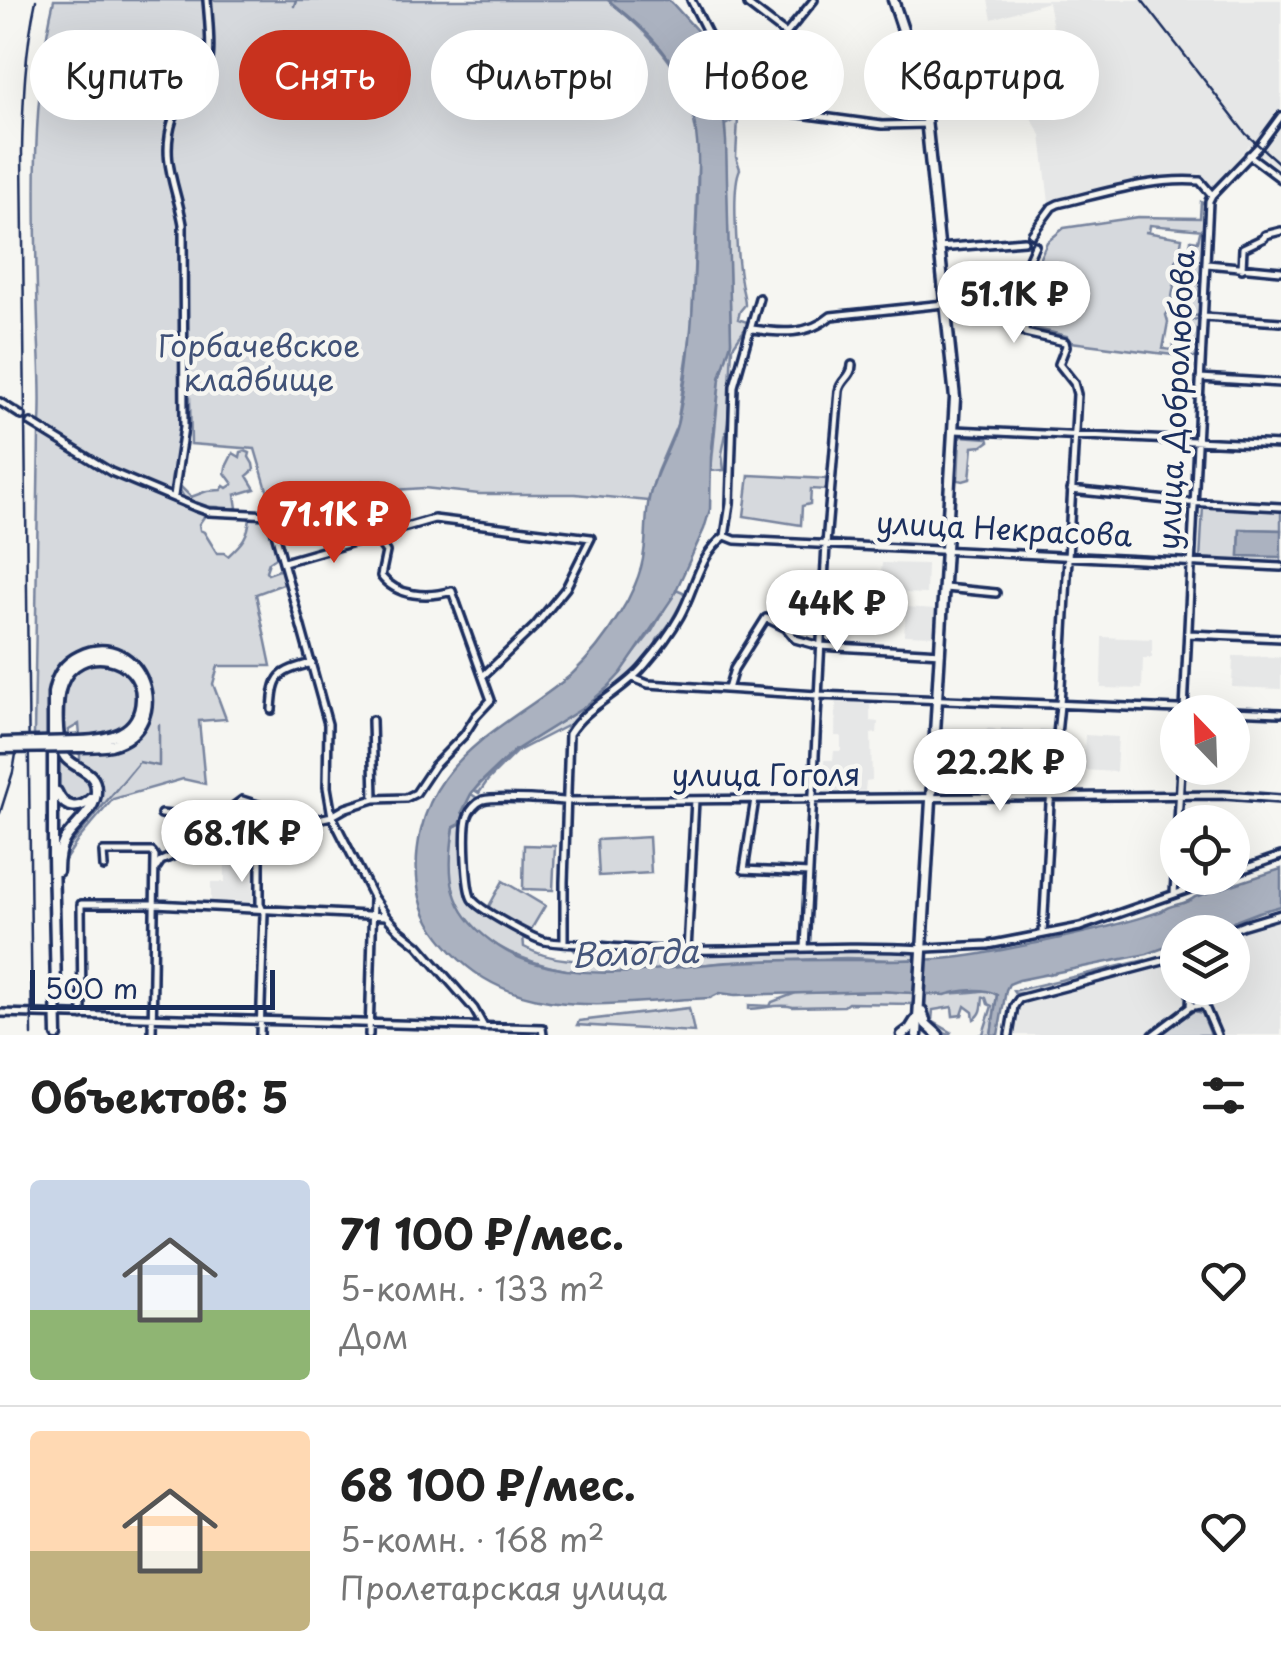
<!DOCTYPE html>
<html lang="ru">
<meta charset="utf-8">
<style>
:root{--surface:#fff;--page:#f6f6f6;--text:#222;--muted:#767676;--line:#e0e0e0;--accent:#c8321e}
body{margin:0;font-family:"Playpen Sans",sans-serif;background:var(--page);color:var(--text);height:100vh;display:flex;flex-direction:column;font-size:38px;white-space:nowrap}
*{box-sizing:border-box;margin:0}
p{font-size:32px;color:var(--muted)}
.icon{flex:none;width:55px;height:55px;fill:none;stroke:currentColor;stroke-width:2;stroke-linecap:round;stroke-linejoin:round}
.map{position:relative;height:1035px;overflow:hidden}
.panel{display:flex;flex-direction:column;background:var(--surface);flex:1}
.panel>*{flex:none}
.top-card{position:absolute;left:30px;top:30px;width:1222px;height:90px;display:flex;gap:20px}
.needle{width:65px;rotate:337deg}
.fabs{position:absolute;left:1160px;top:695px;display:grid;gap:20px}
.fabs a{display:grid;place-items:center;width:90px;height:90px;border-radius:50%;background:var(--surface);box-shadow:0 10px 40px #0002;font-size:50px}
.scale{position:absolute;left:30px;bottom:25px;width:245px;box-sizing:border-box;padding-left:10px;border:5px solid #1b2f5e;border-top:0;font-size:28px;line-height:35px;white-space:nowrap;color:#1b2f5e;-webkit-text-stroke:8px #f6f6f2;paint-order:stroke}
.price{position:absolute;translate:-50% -85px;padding:0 22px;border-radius:35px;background:#fff;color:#222;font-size:32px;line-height:65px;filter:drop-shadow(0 2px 5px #0008)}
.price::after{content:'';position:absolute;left:50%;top:60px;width:30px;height:22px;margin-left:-15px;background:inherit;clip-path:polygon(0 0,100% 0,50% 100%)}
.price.selected{background:var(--accent);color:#fff}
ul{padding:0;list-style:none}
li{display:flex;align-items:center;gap:30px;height:250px;padding:0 30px}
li+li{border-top:2px solid var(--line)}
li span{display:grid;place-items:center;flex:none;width:280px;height:200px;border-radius:10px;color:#555}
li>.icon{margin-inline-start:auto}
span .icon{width:120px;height:120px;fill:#fffc;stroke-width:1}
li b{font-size:42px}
h2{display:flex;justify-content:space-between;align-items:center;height:120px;padding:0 30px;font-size:42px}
.chip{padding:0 35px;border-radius:45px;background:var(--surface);box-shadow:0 10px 40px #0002;font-size:35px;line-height:90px}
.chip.selected{background:var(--accent);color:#fff}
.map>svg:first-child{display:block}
.built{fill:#e6e7e7}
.green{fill:#d6d9dd;stroke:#78849e;stroke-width:2.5}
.water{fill:#abb2c0;stroke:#717e99;stroke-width:2.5}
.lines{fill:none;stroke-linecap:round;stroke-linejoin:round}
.stream{stroke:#717e99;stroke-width:2.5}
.minor-casing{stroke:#1b2f5e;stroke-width:12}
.major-casing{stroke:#1b2f5e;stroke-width:15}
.minor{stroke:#f6f6f2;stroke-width:5}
.major{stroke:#f6f6f2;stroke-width:8}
.rail{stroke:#1b2f5e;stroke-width:2.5}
.major-bridge-casing{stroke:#1b2f5e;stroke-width:15;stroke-linecap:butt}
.major-bridge{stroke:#f6f6f2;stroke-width:8}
.labels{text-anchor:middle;stroke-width:9;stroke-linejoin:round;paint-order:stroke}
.park-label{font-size:30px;fill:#405177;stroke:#f6f6f2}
.street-label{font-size:30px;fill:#1b2f5e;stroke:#f6f6f2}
.water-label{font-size:32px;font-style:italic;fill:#46567b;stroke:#f6f6f2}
</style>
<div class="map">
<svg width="1281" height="1035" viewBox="0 0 1281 1035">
<rect width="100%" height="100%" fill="#f6f6f2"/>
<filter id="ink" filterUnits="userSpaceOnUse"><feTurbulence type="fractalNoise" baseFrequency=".01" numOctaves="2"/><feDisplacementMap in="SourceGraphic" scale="20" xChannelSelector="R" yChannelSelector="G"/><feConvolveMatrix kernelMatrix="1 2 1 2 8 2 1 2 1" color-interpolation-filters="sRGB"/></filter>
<g filter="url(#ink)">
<path class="built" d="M988,0h293v171l-32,-26 -29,35 -10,6 -10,-12 -41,3 -110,26 -8,-68 -33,-56 36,-39 10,-7 -6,-31 -56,17z
M882,563l45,1 -1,30 -47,-2z
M906,607l30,2 -2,27 -30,-1z
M1102,637l50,2v19h-9l-1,31 -41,-1z
M1233,656l48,1v32l-49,-2z
M836,702l34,1v18l8,1 -1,11 -6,1 1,46 -6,1 -1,10h-43l2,-31h9l1,-9h7v-15h-6z
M987,728l8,1 1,3h5v-4l22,1v5l15,1 2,-6 13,1 -1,11 -19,-2 -1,10h-11v16l-20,1v24l-44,1 -1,-13 10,-1v-17l-5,-1v-17l13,-1v-10l12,2z
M1085,735l33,2 -2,35 -33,-2z
M225,864h32v38l-46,-1v-19h14z
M1281,915v120h-59l-17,-47h27v-56h-3z
M1177,957l1,31h11l-1,9 -10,14 -31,24h-136l3,-26 5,-9z"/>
<path class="green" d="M54,0h554c51,41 82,75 91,143l-7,183 -15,99 -20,47 -9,29 -73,-7h-96l-55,-6 -59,4h-3l1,-12 -12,21 -28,-8 -13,8 -37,9 -18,-61 -64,-5 -1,-47 -9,5v30l-11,61 -62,-25 -40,-24 -28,-21c2,-34 -1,-67 -2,-100 -3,-105 -8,-221 16,-323z
M738,118l-2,39 4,12c-9,18 -3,91 1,113 1,9 4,14 4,23l-5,6 -2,8 9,3 3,4 -5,3 -13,19 -4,75 -6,31 2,16 -13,1 9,-93 11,-36 -6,-217z
M1201,202l5,3 -3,25 -53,-5 -1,7h-4l37,6 -3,19 -4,5 2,6 -7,41 -4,6 2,7 -5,27 9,1 5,-27 4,-2 18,-2 -2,39 -126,-16 -4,-6 -34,-8 5,-66 9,-20 17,-14 74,-11 62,1z
M1200,232h3v5l3,1 -5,76 -5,2 -15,-3 -2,-3 7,-41 3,-5 -1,-5 3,-19 7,1z
M39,433l74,43 93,38 -7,10 1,6 4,2 13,21h7l4,3c14,-13 21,-20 22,-40l13,2 7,9 8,29 -9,6 -3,9 2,3 14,-5 4,14 -30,11 15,72h-53l-5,18 13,35 -27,2 6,63 -22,-5 -70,20 -35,41 -15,23c5,-45 65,-65 17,-102v-12c10,0 21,1 31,-1 29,-6 48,-39 38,-67 -11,-30 -53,-44 -78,-24 -10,8 -19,19 -22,32 -4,14 -1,32 -1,47h-14z
M960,436l28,2 1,3 -7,5 -9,1 -3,32 -7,2 -5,-1z
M245,451l5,2 -1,4 4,7 1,6 -7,6 8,13 -20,6 2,13 -13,3 -6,-4c-17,0 -36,-1 -39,-22l12,12 16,-6 14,-1 3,-4 3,2 6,-4 -8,-11 1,-6 7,-14 7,4 1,-5z
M749,475l78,4v11l-16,-1 -1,15 -8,2 -1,19 -57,-9z
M1203,506l78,5v19l-41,-1 -1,26 42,2v7l-81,-4z
M676,589l7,3 2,4 -15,27 -13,17 -3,12 -14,17 -28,19 -2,5 -32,27 -62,32 -28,28 -9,13 -5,-3 40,-39 69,-43 24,-20 45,-57z
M104,661c59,19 37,79 -24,76l-1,-13 -10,6 -1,6h-5c-2,-35 -5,-73 41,-75z
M56,751c18,10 45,28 31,50l-17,4 -11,-11z
M471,794l8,5 -12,17 2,80 54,39 1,12c28,15 57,14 88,13l-4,-8 -33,-1 -4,-5 57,7 40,-1 6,13 20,-2 1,-10 118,-2 6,-3 96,3v8c-22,3 -46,-1 -69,-1 -38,1 -77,3 -115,4 -41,2 -81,12 -122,12 -51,0 -131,-20 -153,-72 -10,-24 -6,-50 -2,-75l6,-4 2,-11z
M649,837l2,36 -52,3 -2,-36z
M524,845l31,1 -2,44 -30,-1z
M503,881l42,25 -16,27 -41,-25z
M1145,960l1,3 -113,29 -18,2 -2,-3z
M989,990l8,5 -6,40h-12l4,-1 9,-28 -4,-2 -2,-6 -3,-1c-1,9 0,17 -9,22l-1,-7 -8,-6 -3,9 -9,1 -1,-9 -19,3 -1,11 19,11 -2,3c-21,-6 -25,-20 -24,-41 21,0 43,-1 64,-4z
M880,991l33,2 1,11 -66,-1 -4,3 -51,1c-14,-4 -29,2 -44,2v-4l21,1 2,-4 24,-9z
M689,1008l5,24 -117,-7 2,-4z
M1194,1011l8,2 9,22h-53z"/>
<path class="water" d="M608,0h60l4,3 27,30 17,47 7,28 3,33 5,201 -11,36 -9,79 -1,52 -6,20 -31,68 -52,76 -14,15 -24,20 -69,43 -34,32 -9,11 -9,18 2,3 -4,9 -6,3c-8,49 -5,83 37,114 12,9 26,17 40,21 67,21 123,6 189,1 73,-6 147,-1 220,-4 34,-2 65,-10 97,-16 43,-9 84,-18 125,-32 9,-8 23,-5 33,-14l86,-28v37l-22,6 -52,20h-29l-1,11 -30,11 -128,26 -10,4 -3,6 -8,45h-7l6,-40c-12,-8 -38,-5 -52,0l-65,-4 -145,4 -15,-2 -10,5c-87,3 -191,27 -258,-46 -18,-20 -30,-37 -34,-65 -5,-36 4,-78 26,-108 33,-46 86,-69 128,-105 17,-16 35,-39 47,-59 11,-17 23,-42 25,-63 3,-17 1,-36 5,-53 5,-27 23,-51 29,-78 13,-62 16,-125 18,-188 2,-52 8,-100 -13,-149 -14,-35 -46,-61 -75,-84z
M1240,529l41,1v27l-42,-1z"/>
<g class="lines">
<path class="stream" d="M294,6l2,-6
M67,849l72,-87 20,4v-41"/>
<defs>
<path id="minor" d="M691,0l39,77 34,-16 50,-61
M748,5l38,29
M756,108l126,17 44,-1
M1249,155l32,24
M1032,234l20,-27 6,-3c46,-11 95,-27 142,-23l12,14
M1035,245l-7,16 -3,72 40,9 1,4 -7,18 15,19 3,11 -17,311 -10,98 -7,130
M939,248l85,-7
M1207,264l74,7
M1242,269l1,-21 21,-10 1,-3 16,-4
M1203,317l78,5
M752,329c28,4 56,7 79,-13l113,-12
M1200,378l81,5
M0,402l22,14
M31,423l80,49 84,35 14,5 61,3 58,209 -1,63 5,29 41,81 13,19 13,14 19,15 56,64 10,18
M955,430l326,15
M1071,490l116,12 94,5
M174,496l10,-69 -1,-203c-7,-39 -23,-65 -10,-105 5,-14 18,-17 26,-28 16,-22 10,-65 8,-91
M725,536l10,4 546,27
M284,562l150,-43 157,19 -25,50 -31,38 -51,49
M945,588l51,5
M1189,634l92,4
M633,678l15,6 169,11 464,18
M728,689l6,-20 32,-51 20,10 9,11 25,7 121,7
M272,710c2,-36 6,-38 40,-47
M1184,710l25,-509 3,-6 47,-49 22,-30
M374,799l32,-1 10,-5 18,-27 30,-31 12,-19 15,-16 -39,-109c-24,7 -55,6 -71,-15l5,-24 -11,-16
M755,799l-11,71 65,3
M234,820v-14l8,-6 67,21 23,-5 14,-8 28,-9 -2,-79
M1178,822l3,-54
M104,867l-1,-15h49l3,4 -3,179
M157,867l4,-6 16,-7 17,-32 -3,-5 -30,-3
M1232,873l49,-17
M1174,894l4,-66
M1226,932l18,-7 37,-11
M564,942v-60l5,-148c18,-29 54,-42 75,-68 13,-15 26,-32 36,-50 15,-27 19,-61 45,-80l5,-32 4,-118 25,-88
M805,948l21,-404 13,-153c2,-12 13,-14 13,-26
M926,948l62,-3 92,-18 141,-49
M923,949c-112,-7 -223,9 -334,-4 -14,-2 -31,-1 -45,-4 -12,-3 -66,-32 -72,-42 -6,-10 -9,-71 -4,-83 2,-6 8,-13 15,-16 13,-4 67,0 83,1l658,-6 57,4
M687,951l8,-151
M1199,1005l6,2 12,28
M1199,1005l5,-7 -2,-10
M1190,1007l1,-19
M0,1013l542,15 1,7
M82,1016l-1,-112h74l231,12
M260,1035l4,-122 -4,-9v-51
M369,1035l4,-135
M1009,1035l5,-29 5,-7 159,-42
M1153,1035l37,-28 9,-2"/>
<path id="major" d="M893,0l30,90 32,308 -38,637
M57,792c7,17 22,19 35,6
M58,871c0,-10 1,-20 6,-30 9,-16 33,-30 32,-51 0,-19 -18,-20 -29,-31 -12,-11 -11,-61 -5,-75 15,-42 81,-30 79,15 -1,36 -34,41 -62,42
M922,1011l4,13 12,11
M57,1035l-4,-178v-164c3,-17 11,-30 26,-37 62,-30 99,71 32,89 -10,2 -22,2 -32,2
M902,1035l8,-6 5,-8"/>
</defs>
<use href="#minor" class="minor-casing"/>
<use href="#major" class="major-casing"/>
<use href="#minor" class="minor"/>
<use href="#major" class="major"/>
<path class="rail" d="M1142,0l104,134 35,31
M0,813l13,-41 6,-36
M32,1035l-10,-883c1,-51 3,-102 14,-152"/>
<defs>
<path id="major-bridge" d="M0,743l79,-2
M0,748l79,-1"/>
</defs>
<use href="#major-bridge" class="major-bridge-casing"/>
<use href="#major-bridge" class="major-bridge"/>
</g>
</g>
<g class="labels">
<g class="park-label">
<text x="259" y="357">Горбачевское<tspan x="259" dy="34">кладбище</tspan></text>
</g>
<g class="street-label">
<text transform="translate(1177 400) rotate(-87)" y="10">улица Добролюбова</text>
<text transform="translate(1004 530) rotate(3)" y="10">улица Некрасова</text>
<text x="766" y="786">улица Гоголя</text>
</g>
<g class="water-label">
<text transform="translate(635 954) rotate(-2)" y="11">Вологда</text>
</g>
</g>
</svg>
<div class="fabs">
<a><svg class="needle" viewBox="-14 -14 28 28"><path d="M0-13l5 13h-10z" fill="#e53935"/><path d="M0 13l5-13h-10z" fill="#767676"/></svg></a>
<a><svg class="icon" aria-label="locate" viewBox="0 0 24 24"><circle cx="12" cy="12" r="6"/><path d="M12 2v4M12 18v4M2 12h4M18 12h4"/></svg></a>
<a><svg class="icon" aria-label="layers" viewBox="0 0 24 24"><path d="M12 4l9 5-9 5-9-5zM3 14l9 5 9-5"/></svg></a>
</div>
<div class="scale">500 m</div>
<b class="price" style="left:1014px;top:346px">51.1K ₽</b>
<b class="price selected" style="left:334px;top:566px">71.1K ₽</b>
<b class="price" style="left:837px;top:655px">44K ₽</b>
<b class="price" style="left:1000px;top:814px">22.2K ₽</b>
<b class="price" style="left:242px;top:885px">68.1K ₽</b>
<div class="top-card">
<a class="chip">Купить</a>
<a class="chip selected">Снять</a>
<a class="chip">Фильтры</a>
<a class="chip">Новое</a>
<a class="chip">Квартира</a>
</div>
</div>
<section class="panel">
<h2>Объектов: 5<svg class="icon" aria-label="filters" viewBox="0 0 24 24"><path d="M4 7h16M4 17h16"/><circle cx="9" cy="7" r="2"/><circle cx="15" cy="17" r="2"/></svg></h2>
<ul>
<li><span style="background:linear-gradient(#c9d6e8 65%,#8fb573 0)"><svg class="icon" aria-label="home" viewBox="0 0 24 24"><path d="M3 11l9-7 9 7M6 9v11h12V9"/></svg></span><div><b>71 100 ₽/мес.</b><p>5-комн. · 133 m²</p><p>Дом</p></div><svg class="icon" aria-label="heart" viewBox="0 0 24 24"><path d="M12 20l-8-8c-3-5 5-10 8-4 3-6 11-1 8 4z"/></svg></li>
<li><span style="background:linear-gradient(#ffd9b3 60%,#c2b280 0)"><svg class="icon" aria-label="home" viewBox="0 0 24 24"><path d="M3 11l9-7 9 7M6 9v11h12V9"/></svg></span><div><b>68 100 ₽/мес.</b><p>5-комн. · 168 m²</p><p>Пролетарская улица</p></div><svg class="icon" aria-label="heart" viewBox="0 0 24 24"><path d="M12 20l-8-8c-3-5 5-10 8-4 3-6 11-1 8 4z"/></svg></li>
</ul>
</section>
